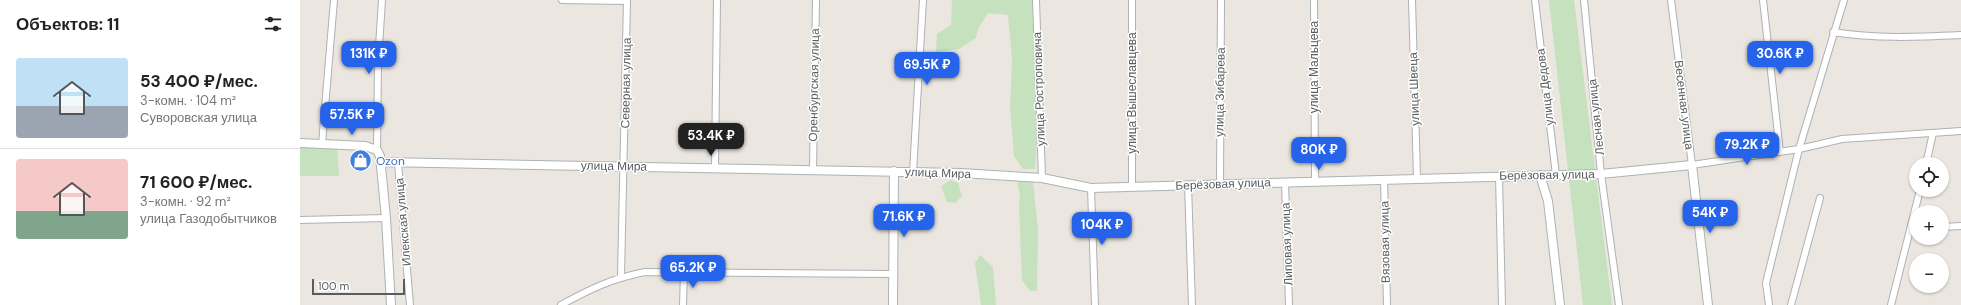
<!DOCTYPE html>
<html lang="ru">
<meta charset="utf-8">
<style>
:root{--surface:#fff;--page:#f6f6f6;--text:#222;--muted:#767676;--line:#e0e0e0;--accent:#2563eb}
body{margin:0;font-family:"DM Sans",sans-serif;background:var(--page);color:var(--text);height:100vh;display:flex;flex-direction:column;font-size:15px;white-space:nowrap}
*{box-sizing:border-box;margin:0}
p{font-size:13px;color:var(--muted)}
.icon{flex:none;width:22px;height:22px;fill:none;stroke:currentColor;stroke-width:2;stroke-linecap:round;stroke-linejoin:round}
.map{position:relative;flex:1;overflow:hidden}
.details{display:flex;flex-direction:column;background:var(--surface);width:300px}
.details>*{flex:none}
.buttons{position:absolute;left:1609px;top:157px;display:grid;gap:8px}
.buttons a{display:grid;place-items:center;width:40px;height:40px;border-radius:50%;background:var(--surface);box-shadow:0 1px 3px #0004;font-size:20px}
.scale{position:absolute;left:12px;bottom:10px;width:93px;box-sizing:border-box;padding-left:4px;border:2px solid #595d60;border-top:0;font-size:11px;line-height:14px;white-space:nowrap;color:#595d60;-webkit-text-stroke:3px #fff;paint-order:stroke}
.price{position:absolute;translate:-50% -34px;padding:0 9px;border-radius:8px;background:var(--accent);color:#fff;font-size:13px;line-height:26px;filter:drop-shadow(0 1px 2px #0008)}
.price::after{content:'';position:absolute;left:50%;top:24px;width:12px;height:9px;margin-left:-6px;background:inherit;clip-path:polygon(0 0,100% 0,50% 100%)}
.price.on{background:#222;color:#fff}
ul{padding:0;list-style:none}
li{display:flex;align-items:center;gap:12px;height:100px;padding:0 16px}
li+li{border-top:1px solid var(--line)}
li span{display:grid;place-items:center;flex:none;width:112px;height:80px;border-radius:4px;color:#555}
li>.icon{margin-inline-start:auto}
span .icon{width:48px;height:48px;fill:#fffc;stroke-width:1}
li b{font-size:17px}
h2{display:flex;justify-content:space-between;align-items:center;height:48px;padding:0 16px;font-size:17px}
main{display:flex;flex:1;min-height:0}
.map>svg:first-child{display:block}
.green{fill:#c5e1be}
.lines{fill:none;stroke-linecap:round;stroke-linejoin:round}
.street-casing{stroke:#aeb2b5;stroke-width:8}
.secondary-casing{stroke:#adb2b5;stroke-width:10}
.street{stroke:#fff;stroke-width:6}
.secondary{stroke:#fff;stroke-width:8}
.labels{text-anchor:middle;stroke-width:3;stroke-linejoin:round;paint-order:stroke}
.street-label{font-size:12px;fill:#595d60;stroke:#fff}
.shop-label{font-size:12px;fill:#366cbe;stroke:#fff;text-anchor:start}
</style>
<main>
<section class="details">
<h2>Объектов: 11<svg class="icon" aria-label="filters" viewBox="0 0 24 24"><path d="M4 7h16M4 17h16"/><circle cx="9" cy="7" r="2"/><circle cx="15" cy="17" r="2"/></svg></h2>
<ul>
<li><span style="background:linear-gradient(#bfe0f5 60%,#9aa5b1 0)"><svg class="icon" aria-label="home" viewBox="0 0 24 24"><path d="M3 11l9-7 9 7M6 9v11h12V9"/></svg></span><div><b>53 400 ₽/мес.</b><p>3-комн. · 104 m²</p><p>Суворовская улица</p></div></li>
<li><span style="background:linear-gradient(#f6c9c9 65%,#7fa58c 0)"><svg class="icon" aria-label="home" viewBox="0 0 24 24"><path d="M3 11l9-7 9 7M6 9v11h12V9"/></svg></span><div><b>71 600 ₽/мес.</b><p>3-комн. · 92 m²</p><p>улица Газодобытчиков</p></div></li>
</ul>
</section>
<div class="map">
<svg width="1661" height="305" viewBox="0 0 1661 305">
<rect width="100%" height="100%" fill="#ebe6e0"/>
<path class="green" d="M652,0h80l5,138 -2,31h-12l-9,-13 -4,-48 2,-48 -4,-45 -20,-2 -10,16 -2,9 -17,11 -23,3 1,-18 14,-9z
M1249,0h25l38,305h-29z
M0,145l37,1 2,30h-39z
M651,180l7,3 4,13 -7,7 -8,-1 -6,-16z
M717,180l16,2 5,47 -1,62h-7l-8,-11 -3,-74 1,-10z
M680,255l13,12 3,38h-15l-6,-42z"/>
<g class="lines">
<defs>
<path id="street" d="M262,0l65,1
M736,0l6,178
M1014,0l1,181
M1112,0l5,178
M1235,0l21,175
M1284,0l17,174 18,131
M1371,0l21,165 107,-16 43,-10 119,-8
M1463,0l17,152
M1533,32c42,7 85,5 128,3
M22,144l12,-144
M77,150l1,-88 4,-62
M98,163l12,142
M1626,164l7,-31
M415,167l2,-167
M513,169l3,-169
M613,172l10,-172
M1199,176l3,129
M1084,179l3,126
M985,182l4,123
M920,184l1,-184
M888,185l4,120
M832,187v-187
M791,188l4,117
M0,220l86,-2
M1642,227l19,-1
M321,276l6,-276
M261,305c29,-16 52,-27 84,-33l248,2
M383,305l1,-33
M1469,305l-3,-22 33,-134 45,-149
M1491,305l29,-107
M1591,305l29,-115"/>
<path id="secondary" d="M0,143l65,3 12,4 3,6 6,62 5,87
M82,162l579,11 81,5 49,10 510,-14 91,-9 16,140
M1240,175l8,26 12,104
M593,305l1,-134"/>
</defs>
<use href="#street" class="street-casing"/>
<use href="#secondary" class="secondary-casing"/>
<use href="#street" class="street"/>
<use href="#secondary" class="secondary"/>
</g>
<defs>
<symbol id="shop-disc" viewBox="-11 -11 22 22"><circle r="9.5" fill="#3f7fe0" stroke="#fff"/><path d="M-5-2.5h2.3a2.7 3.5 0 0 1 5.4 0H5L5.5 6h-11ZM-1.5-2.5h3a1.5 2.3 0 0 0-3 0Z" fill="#fff"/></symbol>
</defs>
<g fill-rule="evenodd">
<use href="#shop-disc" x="48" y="148" width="25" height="25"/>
</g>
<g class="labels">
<g class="street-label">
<text transform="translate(1014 67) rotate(-90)" y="4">улица Мальцева</text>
<text transform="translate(326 83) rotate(-89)" y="4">Северная улица</text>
<text transform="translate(514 85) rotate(-89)" y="4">Оренбургская улица</text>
<text transform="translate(1245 87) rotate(-97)" y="4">улица Дедова</text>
<text transform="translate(739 89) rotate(-92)" y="4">улица Ростроповича</text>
<text transform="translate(1114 89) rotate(-92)" y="4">улица Швеца</text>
<text transform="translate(920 92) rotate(-89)" y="4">улица Зибарева</text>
<text transform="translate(832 93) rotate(-90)" y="4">улица Вышеславцева</text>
<text transform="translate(1384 105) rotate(83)" y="4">Весенная улица</text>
<text transform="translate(1296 117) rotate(-96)" y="4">Лесная улица</text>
<text transform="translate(314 166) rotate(1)" y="4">улица Мира</text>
<text transform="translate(638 173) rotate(2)" y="4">улица Мира</text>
<text transform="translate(1247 175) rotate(-1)" y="4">Берёзовая улица</text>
<text transform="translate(923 184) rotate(-2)" y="4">Берёзовая улица</text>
<text transform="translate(103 222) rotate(-95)" y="4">Илекская улица</text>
<text transform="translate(1085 242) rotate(-91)" y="4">Вязовая улица</text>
<text transform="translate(987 244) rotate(-92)" y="4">Липовая улица</text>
</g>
<g class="shop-label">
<text x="76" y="165">Ozon</text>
</g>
</g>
</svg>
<div class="buttons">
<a><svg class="icon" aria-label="locate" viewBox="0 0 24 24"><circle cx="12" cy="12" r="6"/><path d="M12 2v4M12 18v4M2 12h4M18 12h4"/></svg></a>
<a>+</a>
<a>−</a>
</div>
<div class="scale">100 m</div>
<b class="price" style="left:69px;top:75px">131K ₽</b>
<b class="price" style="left:1480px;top:75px">30.6K ₽</b>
<b class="price" style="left:627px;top:86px">69.5K ₽</b>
<b class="price" style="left:52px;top:136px">57.5K ₽</b>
<b class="price on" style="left:411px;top:157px">53.4K ₽</b>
<b class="price" style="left:1447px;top:166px">79.2K ₽</b>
<b class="price" style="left:1019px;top:171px">80K ₽</b>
<b class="price" style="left:1410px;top:234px">54K ₽</b>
<b class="price" style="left:604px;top:238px">71.6K ₽</b>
<b class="price" style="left:802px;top:246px">104K ₽</b>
<b class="price" style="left:393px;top:289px">65.2K ₽</b>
</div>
</main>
